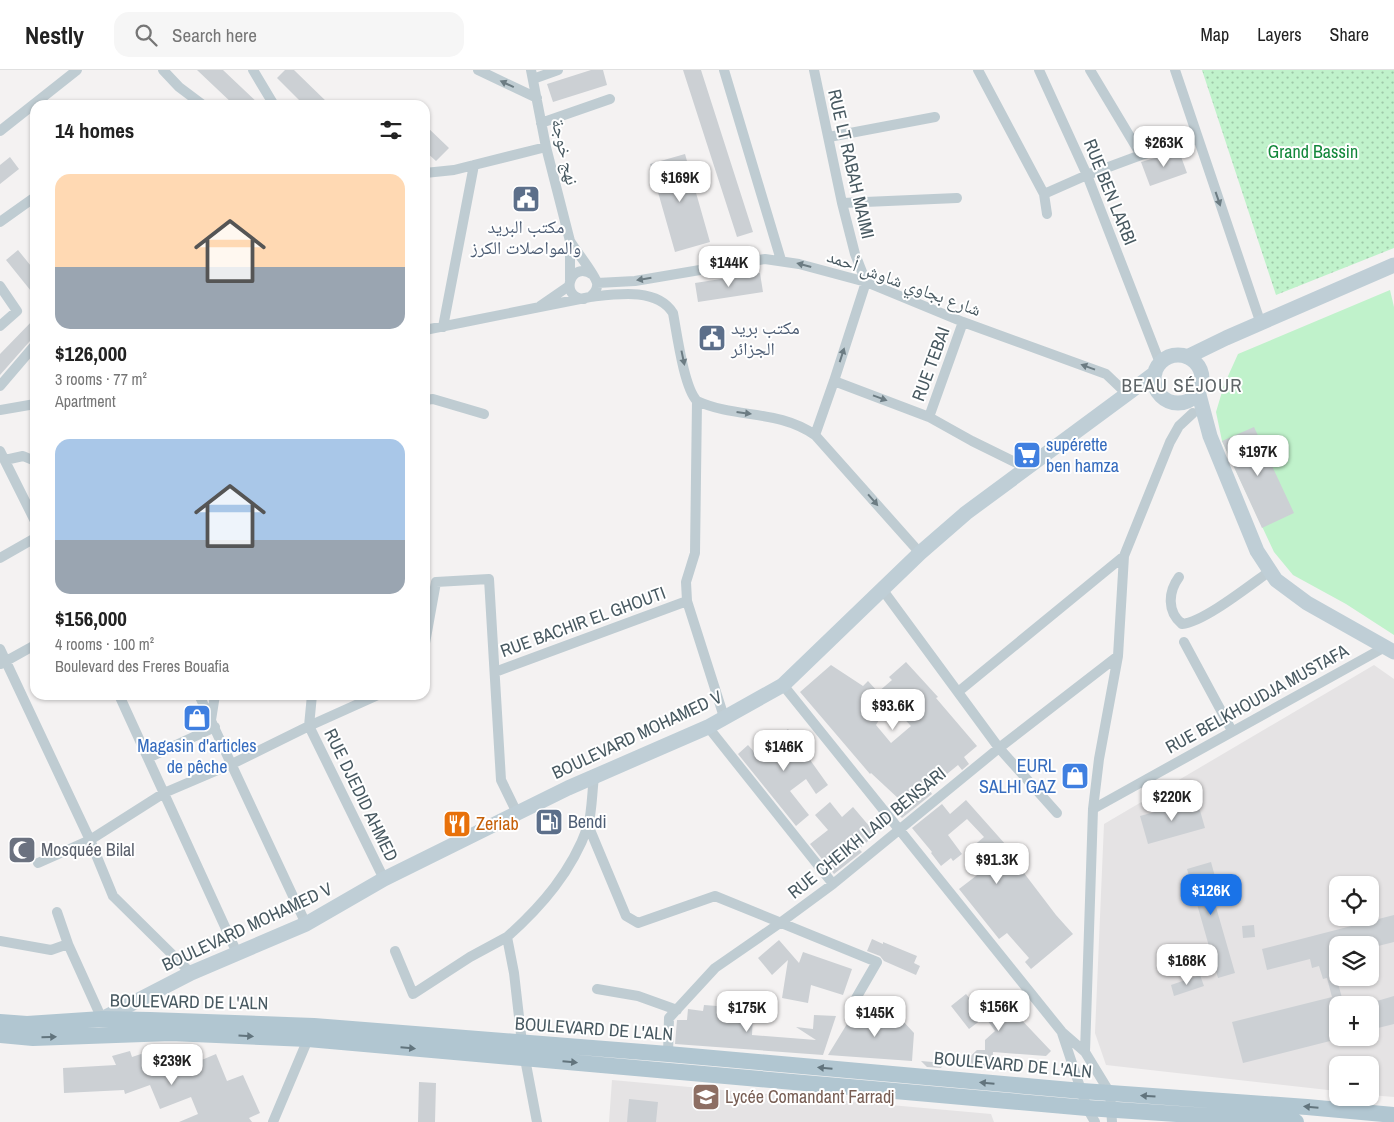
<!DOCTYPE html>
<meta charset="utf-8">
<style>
:root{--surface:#fff;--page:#f6f6f6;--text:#222;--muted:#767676;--line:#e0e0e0;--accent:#1a73e8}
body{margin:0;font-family:"Archivo Narrow","Noto Naskh Arabic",sans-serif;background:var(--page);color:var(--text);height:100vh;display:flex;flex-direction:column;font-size:19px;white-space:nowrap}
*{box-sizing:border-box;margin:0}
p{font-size:16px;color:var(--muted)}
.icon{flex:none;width:28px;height:28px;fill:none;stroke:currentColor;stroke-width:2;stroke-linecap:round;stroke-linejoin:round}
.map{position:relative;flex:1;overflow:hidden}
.drawer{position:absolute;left:30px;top:30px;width:400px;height:600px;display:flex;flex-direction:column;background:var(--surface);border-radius:15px;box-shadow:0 1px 4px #0004}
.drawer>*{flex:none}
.fabs{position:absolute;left:1329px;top:806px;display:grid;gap:10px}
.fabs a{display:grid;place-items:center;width:50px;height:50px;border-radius:10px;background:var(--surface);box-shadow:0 1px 4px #0004;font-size:25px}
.price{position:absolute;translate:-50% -42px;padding:0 11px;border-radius:10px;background:#fff;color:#222;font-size:16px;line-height:32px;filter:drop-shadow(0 1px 2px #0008)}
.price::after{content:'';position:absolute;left:50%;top:30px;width:15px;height:11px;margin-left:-8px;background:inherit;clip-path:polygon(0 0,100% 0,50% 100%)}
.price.on{background:var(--accent);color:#fff}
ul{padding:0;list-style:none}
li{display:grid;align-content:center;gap:10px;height:265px;padding:0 25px}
li span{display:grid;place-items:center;height:155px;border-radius:15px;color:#555}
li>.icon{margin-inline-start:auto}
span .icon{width:90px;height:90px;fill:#fffc;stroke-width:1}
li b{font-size:21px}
h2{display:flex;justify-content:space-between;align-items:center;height:60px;padding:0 25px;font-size:21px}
header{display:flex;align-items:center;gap:30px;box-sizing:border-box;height:70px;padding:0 25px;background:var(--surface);border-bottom:1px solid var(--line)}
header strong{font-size:24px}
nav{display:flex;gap:28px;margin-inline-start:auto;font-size:18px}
.search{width:350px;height:45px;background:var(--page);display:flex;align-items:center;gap:12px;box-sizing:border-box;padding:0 18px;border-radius:15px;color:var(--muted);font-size:19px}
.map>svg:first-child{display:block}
.education{fill:#e5e3e4;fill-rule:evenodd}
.park{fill:url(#park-dots)}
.pitch{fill:#c0f2cb}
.building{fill:#ccd0d4;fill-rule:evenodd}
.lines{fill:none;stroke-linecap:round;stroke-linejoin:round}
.street{stroke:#bfccd2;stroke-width:10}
.secondary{stroke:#bfced6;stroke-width:15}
.primary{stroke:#b1c6d1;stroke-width:16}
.oneway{fill:#6c7c83}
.oneway2{fill:#62747d}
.labels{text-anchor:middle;stroke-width:4;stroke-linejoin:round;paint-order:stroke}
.street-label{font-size:18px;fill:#485961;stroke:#fff}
.park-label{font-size:18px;fill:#13883b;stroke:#fff}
.service-label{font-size:18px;fill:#4e5e75;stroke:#fff;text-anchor:start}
.shop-label{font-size:18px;fill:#366cbe;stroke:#fff;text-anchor:start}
.food-label{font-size:18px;fill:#c56008;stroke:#fff;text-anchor:start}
.worship-label{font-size:18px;fill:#5b616d;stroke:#fff;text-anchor:start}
.education-label{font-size:18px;fill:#785e54;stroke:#fff;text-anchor:start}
.neighbourhood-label{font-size:19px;letter-spacing:1px;fill:#5e6467;stroke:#fff}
</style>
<header>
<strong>Nestly</strong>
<div class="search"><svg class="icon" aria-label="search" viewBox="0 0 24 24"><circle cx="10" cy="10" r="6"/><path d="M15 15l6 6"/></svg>Search here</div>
<nav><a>Map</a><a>Layers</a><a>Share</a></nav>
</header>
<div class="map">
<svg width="1394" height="1052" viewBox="0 0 1394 1052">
<defs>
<pattern id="park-dots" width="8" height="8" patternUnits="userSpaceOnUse" patternTransform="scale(1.25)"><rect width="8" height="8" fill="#c0f2cb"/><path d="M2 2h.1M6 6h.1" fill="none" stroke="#9ec7a8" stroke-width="1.8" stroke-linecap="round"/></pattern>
</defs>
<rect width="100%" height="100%" fill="#f4f2f2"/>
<path class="education" d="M1374,595l20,14v418l-24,-2v-30h-32l-1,26 -231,-26 -11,-32 9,-209zM1338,815h32v33h-32zM1338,875h32v33h-32zM1338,935h32v33h-32z
M612,1010l379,34 3,8h-385z"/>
<path class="park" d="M1202,0h192v178l-118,47z"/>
<path class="pitch" d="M1390,220l4,17v328l-48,-31 -53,-29 -19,-23 -52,-111 -6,-29 8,-27 14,-31z"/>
<path class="building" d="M197,0h26l37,35h-26z
M285,0h9l36,35h-26l-27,-27z
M591,0h12l4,15 -54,17 -6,-18z
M683,0h18l52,162 -16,5z
M425,55l24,23 -13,13 -11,-10z
M1179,81l8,22 -37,13 -9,-24z
M685,84l25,88 -35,10 -25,-88z
M10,87l9,12 -19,15v-19z
M18,180l17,21v25l-29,-36z
M760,203l3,19 -65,10 -3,-19z
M35,248v20l-5,3 -30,34v-21z
M1254,357l40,86 -32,15 -40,-87z
M906,592l32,35 -2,1 41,48 -13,11 5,7 -7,6 -4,-5 -11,9 -2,-3 -16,18 3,5 -30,24 -10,-9 8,-9 -29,-27 -1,1 -70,-82 31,-27 32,21 5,-5 10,11 14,-12 -3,-3zM889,633l22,23 -20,17 -15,-18z
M788,659l40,56 -12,9 -10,-15 -16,12 19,24 -13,11 -58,-72 10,-9 7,8z
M966,730l48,54 -3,2 45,59 17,19 -42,35 -6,-7 4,-4 -22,-25 -8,6 -40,-50 30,-23 -17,-19 12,-10 -17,-18 -19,16 14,19 -9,7 -2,-3 -10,8 -10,-13 1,-1 -20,-24 30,-24 8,10z
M1197,730l8,28 -57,16 -8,-28z
M830,732l12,15 11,-10 23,27 -17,15 3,3 -28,22 -24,-30 18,-14 -13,-15z
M1211,792l10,36 -7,2 21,73 -17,5 -31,-109z
M1394,845v27l-24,6v-3h-32v11l-7,2 13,47h-6v34l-95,24 -11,-41 100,-25 -5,-19 -4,1 -4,-13 -7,2 -2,-9 -43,11 -5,-21z
M1254,855l1,12 -12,1 -1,-12z
M872,869l11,5v-2l34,14 -3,7 6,3 -4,9 -32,-14 -4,-5 -13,-5z
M779,870l20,23 4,-11 49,17 -9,26 -32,-10 -3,18 -26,-5 6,-38 -16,15 -14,-17z
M1200,905l4,11 -30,10 -3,-11z
M966,924l13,16 18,-13 14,19 4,-3 36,38 -5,5 -53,-4 -1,16 -31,-3 16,-15h8v-10l10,-9 -10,-14 -16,12 -18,-23z
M1394,926v28l-24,6v-27z
M704,935l13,1 19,12 6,-5 11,1 -1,21 64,5 -20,-13 17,2 1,-14 22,1 -13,39 -148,-11 2,-24h10l1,-11 15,2z
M858,936l12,1v11l32,2 12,13 -2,28 -84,-6z
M130,981l2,6 12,-4 8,22 27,-11 1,5 36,-15 11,27 16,-6 17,38 -11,5 3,4h-73l19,-8 -7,-17 -31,12 -10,-24 -25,9 -1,-4 -60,3 -1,-25 53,-3 -4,-9z
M921,991l23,2 -3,5 -14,-1z
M419,1012l17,1 -1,39h-17z
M629,1029l29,3 -2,20h-29z"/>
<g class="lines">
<path class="street" d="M163,0l16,17 24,18
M253,0l21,35
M478,0l59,28
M531,0l15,77 24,94v39
M724,0l57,190
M814,0l28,133 13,51 11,28 -32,99 -19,54
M978,0l66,124 3,20
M1039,0l48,105 73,188
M1090,0l51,85
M1175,0l86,254
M533,9l25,-9
M541,53l69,-24
M0,61l77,-61
M829,67l106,-20
M425,103l29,-3 92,-23
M1044,124l43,-19 54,-20 57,-16
M842,133l115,-5
M0,152l35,-25
M597,213l38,-2 130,-22 34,5 67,18 97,40 143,52 21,20
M0,216l17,25 -17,15
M584,229c-26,-2 -13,-40 9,-24
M540,236l29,-20
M443,257l31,-162
M425,260l165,-33c5,-4 8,-8 7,-14 -2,-9 -22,-33 -27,-42
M834,311l95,36 43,24 55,27
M0,316l35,-41
M425,330l8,-1 51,15
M697,331c40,18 80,8 118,34l105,118
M0,340l35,-6
M929,347l34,-95
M0,381l35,70
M5,390l18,-4 12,5
M1124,486l46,-114 9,-16 14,-13
M0,488l35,-20
M1179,507c-11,15 -12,35 3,47 22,-2 68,-39 88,-53
M882,519l117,159 58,65
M687,531l37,116
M1184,572l48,89
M425,573l11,-61 53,-3 12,201 16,33
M0,579l90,191 23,56 78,77
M1,594l34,-19
M495,602l192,-71 -1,-19 9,-29 2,-152c-13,-13 -20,-67 -24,-88 -16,-26 -57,-19 -83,-16
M783,615l279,347 23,20 25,41 2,29
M958,622l166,-136 -6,100 -19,103 -6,50 292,-162
M119,625l118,258
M199,625l107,229
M312,625l-3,31 75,153
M211,650l4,-25
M708,657l125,157
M148,688l67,-31
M588,755l38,91 12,7 77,-27 162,66 -22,38
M38,793l52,-23 74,-47 68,-29 77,-38 69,-31
M507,867c35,-31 65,-66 81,-111 4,-14 4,-34 6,-49
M0,871l51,9 17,-6 -11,-32
M68,874l34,75
M395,881l18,43 57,-37 37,-20 7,36 8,70 15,79
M597,919l41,7 39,14
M1062,963l25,75 8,14
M1085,982l8,-243
M668,984l1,-36 46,-50 65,-45 53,-39 166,-136 119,-92
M273,1052l35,-83"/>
<path class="secondary" d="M1154 309a24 24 0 1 1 48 0a24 24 0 1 1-48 0Z
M1187,287l39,-19 168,-73
M1198,321l12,45 47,115 19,29 31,23 87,49
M102,949l89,-46 115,-49 78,-45 184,-91 140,-61 75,-42 137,-132 46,-40 161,-119 28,-21"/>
<path class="primary" d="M0,952l27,2 75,-5 48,1 164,6 354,28 414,37 225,16 87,8
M0,965l33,3 138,-5 137,6 779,69 209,14"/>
</g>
<defs><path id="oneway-solid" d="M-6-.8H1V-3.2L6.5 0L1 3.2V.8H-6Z" transform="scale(1.25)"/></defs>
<g class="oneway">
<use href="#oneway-solid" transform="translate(507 14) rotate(-155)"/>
<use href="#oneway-solid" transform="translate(1218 129) rotate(71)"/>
<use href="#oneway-solid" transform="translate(804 195) rotate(-165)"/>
<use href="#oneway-solid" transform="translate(644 209) rotate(171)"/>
<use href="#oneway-solid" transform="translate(842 285) rotate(-72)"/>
<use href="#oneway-solid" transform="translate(683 288) rotate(78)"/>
<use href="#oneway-solid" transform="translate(1088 297) rotate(-160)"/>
<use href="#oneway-solid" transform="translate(880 328) rotate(20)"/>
<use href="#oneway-solid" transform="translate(744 343) rotate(7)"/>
<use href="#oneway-solid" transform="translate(873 430) rotate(49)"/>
</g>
<g class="oneway2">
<use href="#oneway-solid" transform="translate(246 966) rotate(3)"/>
<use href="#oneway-solid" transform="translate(49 967) rotate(-2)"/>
<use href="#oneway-solid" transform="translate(408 978) rotate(5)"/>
<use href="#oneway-solid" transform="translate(570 992) rotate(5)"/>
<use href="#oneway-solid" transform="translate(825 998) rotate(-175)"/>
<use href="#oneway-solid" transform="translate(987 1013) rotate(-175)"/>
<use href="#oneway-solid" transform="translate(1148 1026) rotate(-176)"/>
<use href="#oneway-solid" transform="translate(1311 1037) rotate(-175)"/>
</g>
<defs>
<symbol id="civic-square" viewBox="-11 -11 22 22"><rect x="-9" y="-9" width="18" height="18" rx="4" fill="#5c6f8a" stroke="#fff"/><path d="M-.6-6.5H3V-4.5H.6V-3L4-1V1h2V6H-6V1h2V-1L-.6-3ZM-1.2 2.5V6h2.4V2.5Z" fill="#fff"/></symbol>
<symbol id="supermarket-square" viewBox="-11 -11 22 22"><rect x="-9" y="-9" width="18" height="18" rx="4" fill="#3f7fe0" stroke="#fff"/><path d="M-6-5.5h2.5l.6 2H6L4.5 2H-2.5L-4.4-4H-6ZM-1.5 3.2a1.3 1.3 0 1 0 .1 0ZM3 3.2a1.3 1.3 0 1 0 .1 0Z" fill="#fff"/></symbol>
<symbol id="shop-square" viewBox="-11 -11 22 22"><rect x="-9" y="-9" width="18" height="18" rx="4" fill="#3f7fe0" stroke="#fff"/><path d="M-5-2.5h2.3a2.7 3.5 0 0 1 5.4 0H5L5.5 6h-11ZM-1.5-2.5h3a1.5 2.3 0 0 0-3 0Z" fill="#fff"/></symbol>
<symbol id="fuel-square" viewBox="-11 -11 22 22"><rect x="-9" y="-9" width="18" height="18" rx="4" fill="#5c6f8a" stroke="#fff"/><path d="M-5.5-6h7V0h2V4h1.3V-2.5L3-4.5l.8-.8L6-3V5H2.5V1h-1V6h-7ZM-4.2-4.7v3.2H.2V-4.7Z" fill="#fff"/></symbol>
<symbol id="restaurant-square" viewBox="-11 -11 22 22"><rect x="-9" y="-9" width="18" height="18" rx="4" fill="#e8710a" stroke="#fff"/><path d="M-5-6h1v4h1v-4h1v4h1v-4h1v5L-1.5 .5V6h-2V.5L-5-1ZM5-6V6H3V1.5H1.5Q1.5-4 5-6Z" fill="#fff"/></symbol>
<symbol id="mosque-square" viewBox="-11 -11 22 22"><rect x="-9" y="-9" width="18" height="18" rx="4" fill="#6b7280" stroke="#fff"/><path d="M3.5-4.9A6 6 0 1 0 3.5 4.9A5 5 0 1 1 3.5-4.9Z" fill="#fff"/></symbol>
<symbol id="school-square" viewBox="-11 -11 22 22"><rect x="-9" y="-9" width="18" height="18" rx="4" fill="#8d6e63" stroke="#fff"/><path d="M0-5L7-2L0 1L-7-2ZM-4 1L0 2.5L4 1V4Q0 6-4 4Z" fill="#fff"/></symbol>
</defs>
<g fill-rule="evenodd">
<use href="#civic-square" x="510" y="113" width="32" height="32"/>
<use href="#civic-square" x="696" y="252" width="32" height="32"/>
<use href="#supermarket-square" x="1011" y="369" width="32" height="32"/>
<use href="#shop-square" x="181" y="632" width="32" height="32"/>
<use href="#shop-square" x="1059" y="690" width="32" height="32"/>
<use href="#fuel-square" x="533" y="736" width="32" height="32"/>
<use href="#restaurant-square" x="441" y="738" width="32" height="32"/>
<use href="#mosque-square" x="6" y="764" width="32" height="32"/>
<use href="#school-square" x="690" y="1011" width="32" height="32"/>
</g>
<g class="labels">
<g class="street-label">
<text transform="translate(565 82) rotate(77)" y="6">نهج خوجة</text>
<text transform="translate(851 94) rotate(77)" y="6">RUE LT RABAH MAIMI</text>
<text transform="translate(1110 122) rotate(68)" y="6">RUE BEN LARBI</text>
<text transform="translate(904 213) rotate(20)" y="6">شارع بجاوي شاوش أحمد</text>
<text transform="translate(931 294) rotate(-70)" y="6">RUE TEBAI</text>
<text transform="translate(583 552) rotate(-20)" y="6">RUE BACHIR EL GHOUTI</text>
<text transform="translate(1257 629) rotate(-29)" y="6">RUE BELKHOUDJA MUSTAFA</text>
<text transform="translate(637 665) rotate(-25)" y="6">BOULEVARD MOHAMED V</text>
<text transform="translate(361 725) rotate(64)" y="6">RUE DJEDID AHMED</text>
<text transform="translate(867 763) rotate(-39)" y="6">RUE CHEIKH LAID BENSARI</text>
<text transform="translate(247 857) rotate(-25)" y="6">BOULEVARD MOHAMED V</text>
<text transform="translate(189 932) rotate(1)" y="6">BOULEVARD DE L'ALN</text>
<text transform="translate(594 959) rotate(4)" y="6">BOULEVARD DE L'ALN</text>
<text transform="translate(1013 995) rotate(5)" y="6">BOULEVARD DE L'ALN</text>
</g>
<g class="park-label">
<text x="1313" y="88">Grand Bassin</text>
</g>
<g class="service-label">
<text x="526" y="163" text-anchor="middle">مكتب البريد<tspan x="526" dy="21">والمواصلات الكرز</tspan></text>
<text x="731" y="264">مكتب بريد<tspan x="731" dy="21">الجزائر</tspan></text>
<text x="568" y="758">Bendi</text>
</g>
<g class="shop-label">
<text x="1046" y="381">supérette<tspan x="1046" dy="21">ben hamza</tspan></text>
<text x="197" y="682" text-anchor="middle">Magasin d'articles<tspan x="197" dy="21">de pêche</tspan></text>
<text x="1056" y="702" text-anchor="end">EURL<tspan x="1056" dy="21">SALHI GAZ</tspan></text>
</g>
<g class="food-label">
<text x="476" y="760">Zeriab</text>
</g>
<g class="worship-label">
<text x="41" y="786">Mosquée Bilal</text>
</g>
<g class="education-label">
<text x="725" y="1033">Lycée Comandant Farradj</text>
</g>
<g class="neighbourhood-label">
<text x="1182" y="322">BEAU SÉJOUR</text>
</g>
</g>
</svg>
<div class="fabs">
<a><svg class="icon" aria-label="locate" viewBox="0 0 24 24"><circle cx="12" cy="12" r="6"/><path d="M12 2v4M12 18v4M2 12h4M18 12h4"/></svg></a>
<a><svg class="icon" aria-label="layers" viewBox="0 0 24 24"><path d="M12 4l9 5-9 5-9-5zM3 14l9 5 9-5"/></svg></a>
<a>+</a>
<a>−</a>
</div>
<b class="price" style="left:1164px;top:98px">$263K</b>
<b class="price" style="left:680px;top:133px">$169K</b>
<b class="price" style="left:729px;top:218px">$144K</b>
<b class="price" style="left:1258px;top:407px">$197K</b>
<b class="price" style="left:893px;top:661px">$93.6K</b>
<b class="price" style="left:784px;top:702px">$146K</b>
<b class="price" style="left:1172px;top:752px">$220K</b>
<b class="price" style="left:997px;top:815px">$91.3K</b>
<b class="price on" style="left:1211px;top:846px">$126K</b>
<b class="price" style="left:1187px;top:916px">$168K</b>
<b class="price" style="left:999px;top:962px">$156K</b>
<b class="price" style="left:747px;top:963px">$175K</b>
<b class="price" style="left:875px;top:968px">$145K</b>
<b class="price" style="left:172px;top:1016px">$239K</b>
<section class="drawer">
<h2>14 homes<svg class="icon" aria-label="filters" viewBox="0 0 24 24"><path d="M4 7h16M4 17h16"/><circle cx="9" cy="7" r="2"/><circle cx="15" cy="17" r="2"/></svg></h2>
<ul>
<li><span style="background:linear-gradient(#ffd9b3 60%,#9aa5b1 0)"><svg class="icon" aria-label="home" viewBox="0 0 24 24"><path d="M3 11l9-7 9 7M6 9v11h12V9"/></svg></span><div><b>$126,000</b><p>3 rooms · 77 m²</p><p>Apartment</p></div></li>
<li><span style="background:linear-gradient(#a9c7e8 65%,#9aa5b1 0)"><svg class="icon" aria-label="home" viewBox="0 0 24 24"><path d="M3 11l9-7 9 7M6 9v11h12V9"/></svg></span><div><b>$156,000</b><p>4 rooms · 100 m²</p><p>Boulevard des Freres Bouafia</p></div></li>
</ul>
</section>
</div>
